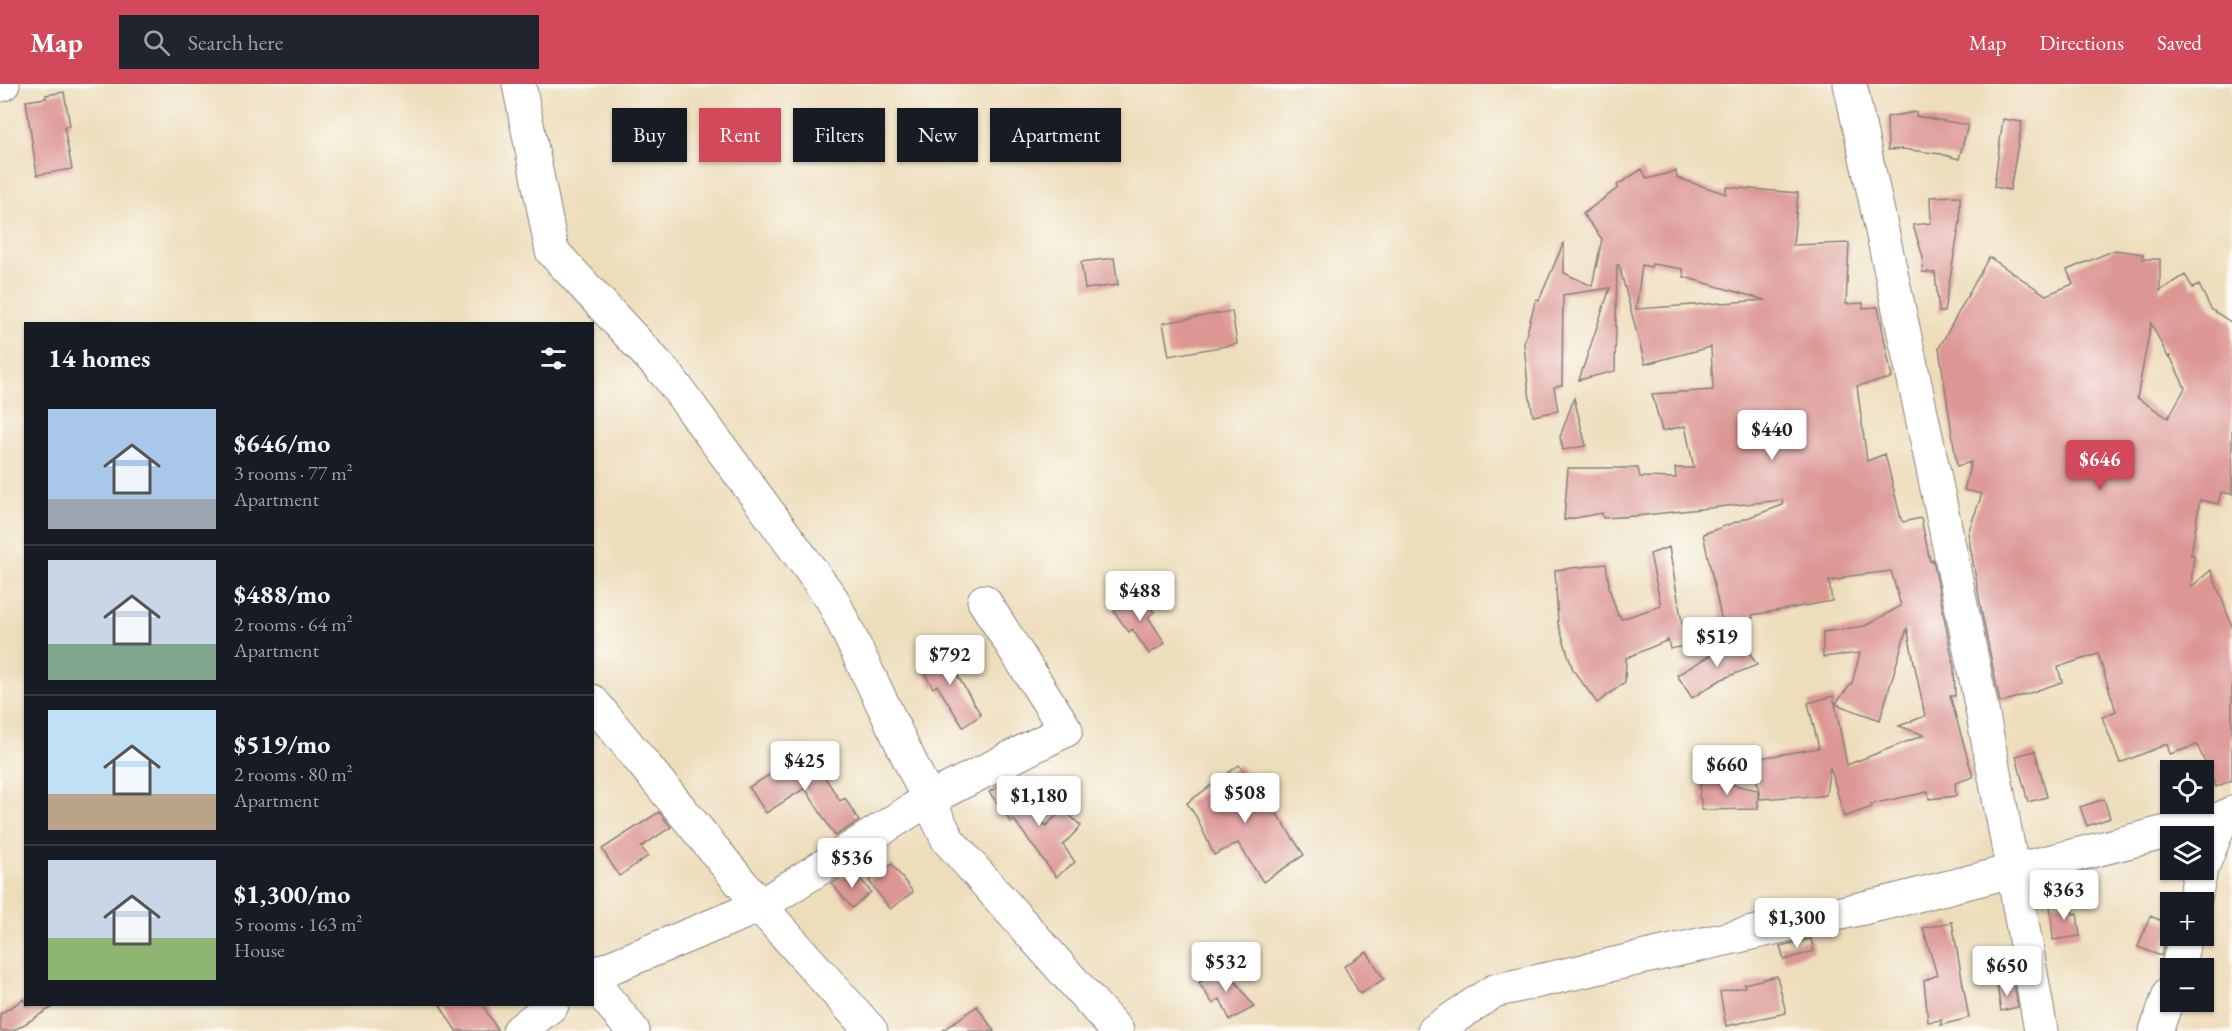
<!DOCTYPE html>
<meta charset="utf-8">
<style>
:root{--surface:#171b24;--page:#20242c;--text:#f1f3f6;--muted:#9ea1a6;--line:#363941;--accent:#d1495b}
body{margin:0;font-family:"EB Garamond",serif;background:var(--page);color:var(--text);height:100vh;display:flex;flex-direction:column;font-size:22px;white-space:nowrap}
*{box-sizing:border-box;margin:0}
p{font-size:20px;color:var(--muted)}
.icon{flex:none;width:33px;height:33px;fill:none;stroke:currentColor;stroke-width:2;stroke-linecap:round;stroke-linejoin:round}
.map{position:relative;flex:1;overflow:hidden}
.details{position:absolute;left:24px;top:238px;width:570px;height:684px;display:flex;flex-direction:column;background:var(--surface);border-radius:0px;box-shadow:0 2px 4px #0004}
.details>*{flex:none}
.banner{position:absolute;left:612px;top:24px;width:570px;height:54px;display:flex;gap:12px}
.buttons{position:absolute;left:2160px;top:676px;display:grid;gap:12px}
.buttons a{display:grid;place-items:center;width:54px;height:54px;border-radius:0px;background:var(--surface);box-shadow:0 2px 4px #0004;font-size:30px}
.price{position:absolute;translate:-50% -51px;padding:0 14px;border-radius:6px;background:#fff;color:#222;font-size:20px;line-height:39px;filter:drop-shadow(0 2px 3px #0008)}
.price::after{content:'';position:absolute;left:50%;top:36px;width:18px;height:14px;margin-left:-9px;background:inherit;clip-path:polygon(0 0,100% 0,50% 100%)}
.price.active{background:var(--accent);color:#fff}
ul{padding:0;list-style:none}
li{display:flex;align-items:center;gap:18px;height:150px;padding:0 24px}
li+li{border-top:2px solid var(--line)}
li span{display:grid;place-items:center;flex:none;width:168px;height:120px;border-radius:0px;color:#555}
li>.icon{margin-inline-start:auto}
span .icon{width:72px;height:72px;fill:#fffc;stroke-width:1}
li b{font-size:26px}
h2{display:flex;justify-content:space-between;align-items:center;height:72px;padding:0 24px;font-size:26px}
.chip{padding:0 21px;border-radius:0px;background:var(--surface);box-shadow:0 2px 4px #0004;font-size:21px;line-height:54px}
.chip.active{background:var(--accent);color:#fff}
header{display:flex;align-items:center;gap:36px;box-sizing:border-box;height:84px;padding:0 30px;background:var(--accent);color:#fff}
header strong{font-size:28px}
nav{display:flex;gap:33px;margin-inline-start:auto;font-size:21px}
.search{width:420px;height:54px;background:var(--page);display:flex;align-items:center;gap:15px;box-sizing:border-box;padding:0 21px;border-radius:0px;color:var(--muted);font-size:22px}
.map>svg:first-child{display:block}
.building{fill:#dc9694;fill-rule:evenodd}
.lines{fill:none;stroke-linecap:round;stroke-linejoin:round}
.minor-casing{stroke:#88807b;stroke-width:35}
.minor{stroke:#fff;stroke-width:33}
</style>
<header>
<strong>Map</strong>
<div class="search"><svg class="icon" aria-label="search" viewBox="0 0 24 24"><circle cx="10" cy="10" r="6"/><path d="M15 15l6 6"/></svg>Search here</div>
<nav><a>Map</a><a>Directions</a><a>Saved</a></nav>
</header>
<div class="map">
<svg width="2232" height="947" viewBox="0 0 2232 947">
<rect width="100%" height="100%" fill="#fdfcf7"/>
<filter id="ink" filterUnits="userSpaceOnUse"><feTurbulence type="fractalNoise" baseFrequency=".0167" numOctaves="2"/><feDisplacementMap in="SourceGraphic" scale="12" xChannelSelector="R" yChannelSelector="G"/><feConvolveMatrix kernelMatrix="1 2 1 2 8 2 1 2 1" color-interpolation-filters="sRGB"/></filter>
<filter id="wash" filterUnits="userSpaceOnUse"><feTurbulence type="fractalNoise" baseFrequency=".008" numOctaves="4" result="noise"/><feDisplacementMap in="SourceGraphic" scale="24" xChannelSelector="R" yChannelSelector="G"/><feGaussianBlur stdDeviation="1.35" result="paint"/><feColorMatrix in="noise" values="0 0 0 0 0 0 0 0 0 0 0 0 0 0 0 0 0 1.4 0 .05"/><feComposite in="paint" operator="in"/></filter>
<g filter="url(#wash)">
<rect width="100%" height="100%" fill="#edddbb"/>
<g id="blocks">
<path class="building" d="M64,8l6,34 -6,1 8,42 -35,6 -11,-74 20,-3v-3z
M1916,28v4l52,9 -9,34 -18,-5 -39,-5 -14,1 -1,-33z
M2003,35l19,3 -12,68 -16,-3z
M1642,85l5,10 29,-8 1,7 49,16v-7l72,6 -5,52 56,-2 -3,61 17,-1v5l15,-1 14,71 -35,8 10,75 18,-7 16,65 2,3 18,-4 9,43 3,-1 21,107 1,29h-5l23,81 -18,6 1,13 -27,3 -1,-7 -57,12 1,3 -28,10 -14,-51 -4,29 -24,3 -1,-2 -41,3 -6,-40 65,-11 -11,-45 25,-7 2,8 17,-21 8,-30 -37,4v-25l42,-6 36,-20 -10,-35 -48,6 1,2 -15,2 3,20 -80,14 1,3 -30,8 -20,-92 80,-29 -1,-5 -146,16 -33,2 -1,-5 -38,7 4,-52h70l2,9 36,1 -1,-10h19l-9,-42 -23,5 -10,-37 61,-4 -2,-43 -66,17 -26,-99h-2l-2,106 -36,9 31,-92 -47,7 -1,90 -8,2 4,24 -25,5 -5,-30 -4,-43 12,-44 3,1 25,-58v31l28,13 10,-47 -19,-25 35,-26 -1,-3zM1652,180l31,5 1,8 81,23 -129,9 6,-44 9,2zM1907,544l18,88 -26,10 25,9 -77,30 -12,-61 45,16z
M1960,112v26l-16,90h-5l-4,-39 -13,-1 1,-15 -10,-32 18,-2 -1,-26z
M2115,166l28,4v5h17v32l25,-16 8,13 6,-3 12,24 21,14v171l-11,-2 -3,12 -18,-4 -9,55h3l-3,32 20,-17 21,56v154l-16,7 -19,-42 -27,9 -3,-10 -47,19 -18,-46 14,-6 -18,-57 -40,13 4,15 -62,21 -18,-89 -14,-81 14,-39 -18,-4 7,-28 -14,4 -18,-118 50,-91 57,38 27,-11 -6,-14zM2151,239l17,34 2,-1 15,32 -17,30 -31,-20z
M1114,174l4,27 -33,4 -4,-27z
M1232,227l5,33 -68,12 -6,-33z
M1574,314l12,48 -23,4 -3,-13z
M1669,463l17,99 -16,3 -2,-9 -42,18 -1,24 -28,21 -24,-33 -15,-47 -3,-53 51,-6 4,27 8,25h2l1,3 40,-13 -11,-52z
M1139,509l15,19 -6,5 17,26 -16,11 -17,-25 -3,3 -15,-20z
M1740,554l17,27 -35,14 -30,19 -15,-23z
M941,564l40,67 -18,12 -26,-42 -4,3 -15,-26z
M2035,667l12,46 -19,5 -12,-46z
M809,668l31,49 5,-3 14,23 -24,15 -30,-48 -39,25 -17,-26z
M1239,681l35,47 1,-1 29,44 -41,27 -25,-39 -24,12 -17,-37 -10,-15z
M1701,694l57,12v19l-57,1v-11l-2,-1z
M1011,695l35,47 17,-17 18,17 -18,19 12,17 -19,15 -42,-57 -3,2 -22,-30z
M2104,715l6,19 -23,8 -7,-19z
M659,728l12,15 -30,20 7,9 -29,20 -17,-27z
M892,780l21,28 -23,17 -21,-28z
M853,786l18,22 -19,16 -20,-24z
M2071,817l2,13 4,-1 3,23 -27,4 -3,-36z
M2150,832l20,8 -9,32 -23,-9z
M1952,838l17,96 -28,7v-5l-13,2 -4,-41 13,-6 -14,-47z
M1811,855l3,12 -30,9 -4,-14z
M1367,868l17,27 -24,15 -16,-28z
M1224,881l30,42 -24,13 -10,-21 -7,5 -14,-21z
M1777,892l9,37 -60,13 -6,-34 25,-5 -1,-3z
M2014,900l4,23 -17,4 -4,-26z
M24,915l2,6h30l-43,26h-13v-17z
M440,921h43l15,26h-42z
M977,922l17,25h-52z"/>
</g>
</g>
<g filter="url(#ink)">
<use href="#blocks" fill-opacity="0" stroke="#88807b" stroke-width="1.5"/>
<g class="lines">
<defs>
<path id="minor" d="M519,0l33,167 116,125 164,223 116,241 169,191
M1850,0c69,315 137,629 191,947
M0,1l3,-1
M592,617l168,205 111,125
M2204,779l18,-45 10,-5
M2194,819l7,-33
M2177,885l9,-33
M592,891l168,-69 169,-107 137,-69 -82,-129
M592,897l41,50
M519,947l33,-26
M1434,947l60,-40 396,-89 332,-84
M2156,947l14,-39"/>
</defs>
<use href="#minor" class="minor-casing"/>
<use href="#minor" class="minor"/>
</g>
</g>
</svg>
<div class="buttons">
<a><svg class="icon" aria-label="locate" viewBox="0 0 24 24"><circle cx="12" cy="12" r="6"/><path d="M12 2v4M12 18v4M2 12h4M18 12h4"/></svg></a>
<a><svg class="icon" aria-label="layers" viewBox="0 0 24 24"><path d="M12 4l9 5-9 5-9-5zM3 14l9 5 9-5"/></svg></a>
<a>+</a>
<a>−</a>
</div>
<b class="price" style="left:1772px;top:377px">$440</b>
<b class="price active" style="left:2100px;top:407px">$646</b>
<b class="price" style="left:1140px;top:538px">$488</b>
<b class="price" style="left:1717px;top:584px">$519</b>
<b class="price" style="left:950px;top:602px">$792</b>
<b class="price" style="left:805px;top:708px">$425</b>
<b class="price" style="left:1727px;top:712px">$660</b>
<b class="price" style="left:1245px;top:740px">$508</b>
<b class="price" style="left:1039px;top:743px">$1,180</b>
<b class="price" style="left:852px;top:805px">$536</b>
<b class="price" style="left:2064px;top:837px">$363</b>
<b class="price" style="left:1797px;top:865px">$1,300</b>
<b class="price" style="left:1226px;top:909px">$532</b>
<b class="price" style="left:2007px;top:913px">$650</b>
<div class="banner">
<a class="chip">Buy</a>
<a class="chip active">Rent</a>
<a class="chip">Filters</a>
<a class="chip">New</a>
<a class="chip">Apartment</a>
</div>
<section class="details">
<h2>14 homes<svg class="icon" aria-label="filters" viewBox="0 0 24 24"><path d="M4 7h16M4 17h16"/><circle cx="9" cy="7" r="2"/><circle cx="15" cy="17" r="2"/></svg></h2>
<ul>
<li><span style="background:linear-gradient(#a9c7e8 75%,#9aa5b1 0)"><svg class="icon" aria-label="home" viewBox="0 0 24 24"><path d="M3 11l9-7 9 7M6 9v11h12V9"/></svg></span><div><b>$646/mo</b><p>3 rooms · 77 m²</p><p>Apartment</p></div></li>
<li><span style="background:linear-gradient(#c9d6e8 70%,#7fa58c 0)"><svg class="icon" aria-label="home" viewBox="0 0 24 24"><path d="M3 11l9-7 9 7M6 9v11h12V9"/></svg></span><div><b>$488/mo</b><p>2 rooms · 64 m²</p><p>Apartment</p></div></li>
<li><span style="background:linear-gradient(#bfe0f5 70%,#b9a48a 0)"><svg class="icon" aria-label="home" viewBox="0 0 24 24"><path d="M3 11l9-7 9 7M6 9v11h12V9"/></svg></span><div><b>$519/mo</b><p>2 rooms · 80 m²</p><p>Apartment</p></div></li>
<li><span style="background:linear-gradient(#c9d6e8 65%,#8fb573 0)"><svg class="icon" aria-label="home" viewBox="0 0 24 24"><path d="M3 11l9-7 9 7M6 9v11h12V9"/></svg></span><div><b>$1,300/mo</b><p>5 rooms · 163 m²</p><p>House</p></div></li>
</ul>
</section>
</div>
